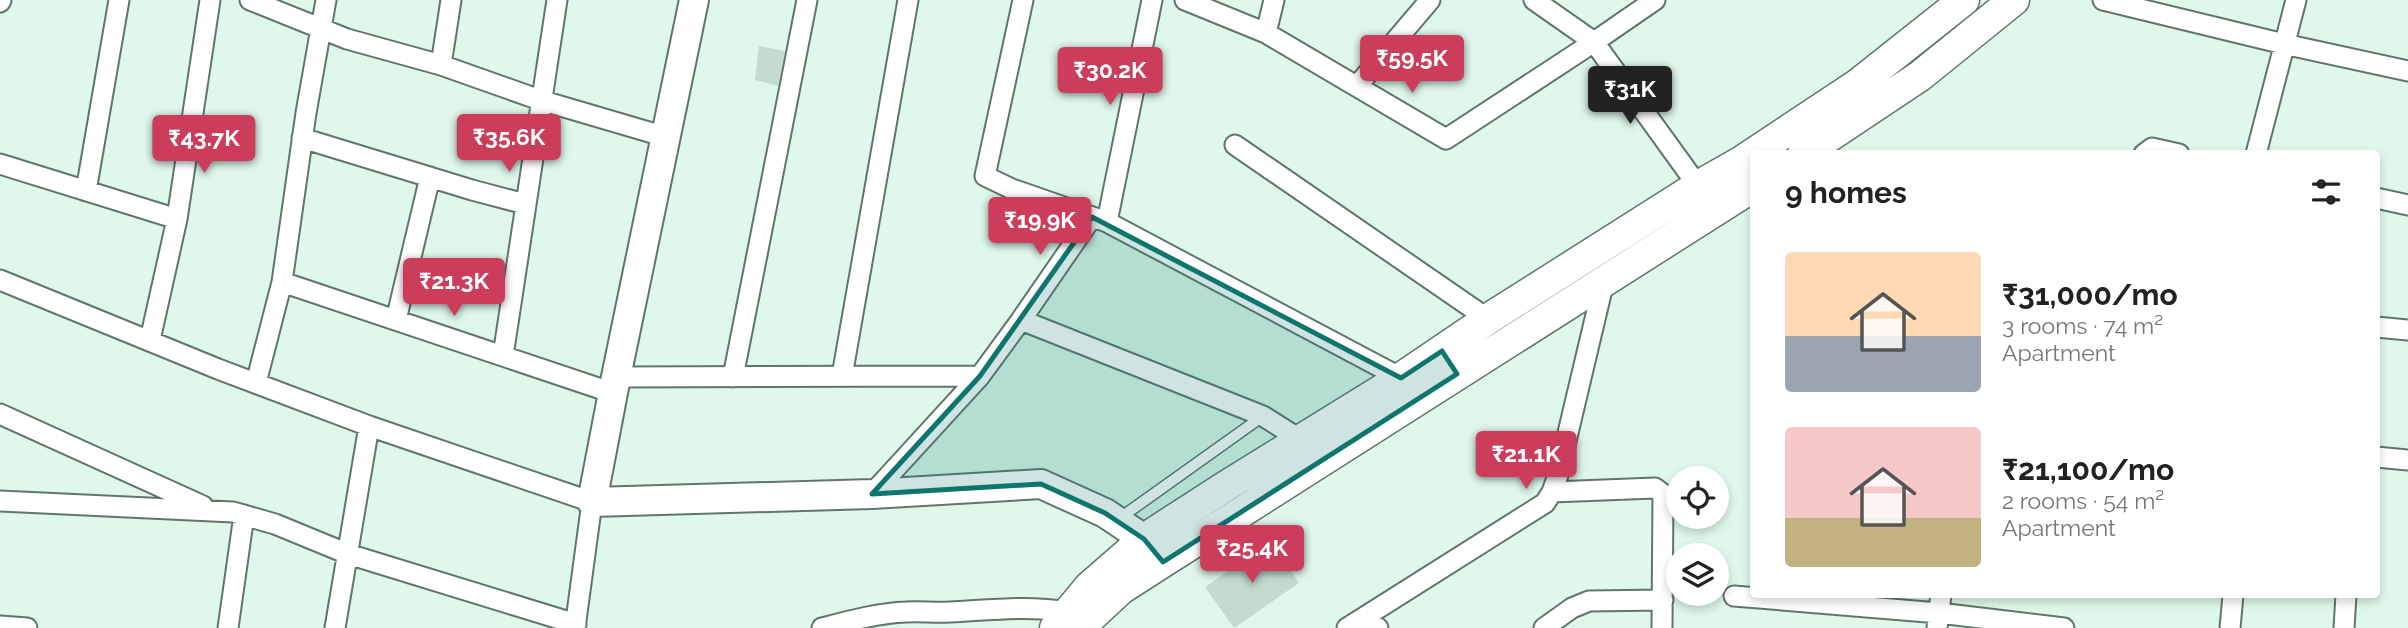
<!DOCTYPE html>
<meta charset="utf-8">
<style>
:root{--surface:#fff;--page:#f2f2f2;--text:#222;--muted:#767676;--accent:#cc3d5b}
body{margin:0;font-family:Raleway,sans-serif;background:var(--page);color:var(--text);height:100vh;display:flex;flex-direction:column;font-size:26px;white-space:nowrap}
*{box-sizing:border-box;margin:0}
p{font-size:23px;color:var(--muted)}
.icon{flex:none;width:38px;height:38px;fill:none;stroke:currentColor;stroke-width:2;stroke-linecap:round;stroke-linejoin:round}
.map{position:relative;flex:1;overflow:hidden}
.side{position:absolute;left:1750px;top:150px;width:630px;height:448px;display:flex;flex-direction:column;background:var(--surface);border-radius:7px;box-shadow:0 4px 10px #0003}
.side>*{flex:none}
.buttons{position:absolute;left:1666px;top:466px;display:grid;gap:14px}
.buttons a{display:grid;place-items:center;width:63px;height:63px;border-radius:50%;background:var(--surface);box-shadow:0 4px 10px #0003;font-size:35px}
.price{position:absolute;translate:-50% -60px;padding:0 16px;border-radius:7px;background:var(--accent);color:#fff;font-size:23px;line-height:46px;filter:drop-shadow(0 2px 4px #0008)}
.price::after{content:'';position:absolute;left:50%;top:42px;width:21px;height:16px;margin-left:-10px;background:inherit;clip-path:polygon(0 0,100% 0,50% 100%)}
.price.current{background:#222;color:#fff}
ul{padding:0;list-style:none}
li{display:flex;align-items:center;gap:21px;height:175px;padding:0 35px}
li span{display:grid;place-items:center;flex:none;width:196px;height:140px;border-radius:7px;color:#555}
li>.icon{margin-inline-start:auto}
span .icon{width:84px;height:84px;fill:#fffc;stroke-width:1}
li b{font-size:30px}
h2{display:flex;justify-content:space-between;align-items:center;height:84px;padding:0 35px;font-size:30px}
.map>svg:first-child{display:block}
.building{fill:#c3dccf}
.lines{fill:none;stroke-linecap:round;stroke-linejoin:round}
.lane-casing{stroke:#60766b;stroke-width:13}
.street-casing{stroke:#60766b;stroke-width:23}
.secondary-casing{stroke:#60766b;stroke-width:32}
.primary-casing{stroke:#60766b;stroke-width:33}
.lane{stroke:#fff;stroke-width:10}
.street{stroke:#fff;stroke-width:19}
.secondary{stroke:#fff;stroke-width:28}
.primary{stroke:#fff;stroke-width:30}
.marked{fill:#0f766e;fill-opacity:0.2;stroke:#0f766e;stroke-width:5;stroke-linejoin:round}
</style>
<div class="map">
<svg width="2408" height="628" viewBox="0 0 2408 628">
<rect width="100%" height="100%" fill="#dff8eb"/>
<path class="building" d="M759,46l26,5 -7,35 -23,-6z
M1270,542l29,41 -65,45 -29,-41z"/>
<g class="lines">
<defs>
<path id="lane" d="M1120,518l143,-102"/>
<path id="street" d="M250,0l97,39 94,26 99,35 126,37
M1023,0l-38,176 27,13 95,33 294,156
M1185,0l81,33 180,106 148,-97 61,-42
M1534,0l60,42 104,144
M2103,0l181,44 124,27
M0,2l1,-2
M1266,33l8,-33
M441,65l10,-65
M1357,86l73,-86
M302,138l170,52 53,14
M1235,145l253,174
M2144,154l8,-6 27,6
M2256,154l40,-154
M0,164l177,55
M86,191l33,-191
M2376,198l32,7
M1107,222l45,-222
M0,280l218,89 151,57 223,76 -17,126
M282,282l331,111
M396,320l34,-143
M1021,320l71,-103
M2376,327l32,3
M150,340l27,-121 33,-219
M503,356l54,-356
M842,376l66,-376
M616,377l364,-1 41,-56 242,96 38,24
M733,377l74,-377
M256,383l26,-101 24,-169 20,-113
M0,414l203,92
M2376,457l32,3
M1552,492l103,-4 8,6 -1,134
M872,494l108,-118
M0,501l233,11 42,12 73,30 228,70
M1734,596l205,17 125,15
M1353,624l25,4
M0,626l27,2
M228,628l16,-113
M335,628l34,-202
M822,628c27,-7 56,-15 84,-16 15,-1 29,1 44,0 40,-2 78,-7 118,0
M1347,628l198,-125 7,-11 6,-17 46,-194
M1544,628l28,-20 17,-7 74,-1
M1937,628l4,-33
M2230,628l3,-33
M2344,628l2,-33"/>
<path id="secondary" d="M694,0l-78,377 -24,125 280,-8 169,-10 64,29 39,26 15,18"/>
<path id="primary" d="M1803,154l117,-78 94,-76
M1055,628l34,-41 55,-48 82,-53 175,-108 87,-59 210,-133 44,-25 116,-77 106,-84
M1079,628l42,-39 42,-27 591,-376"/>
</defs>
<use href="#lane" class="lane-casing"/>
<use href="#street" class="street-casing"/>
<use href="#secondary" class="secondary-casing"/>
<use href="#primary" class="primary-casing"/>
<use href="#lane" class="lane"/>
<use href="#street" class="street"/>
<use href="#secondary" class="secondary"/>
<use href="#primary" class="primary"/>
</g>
<path class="marked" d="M1092,217l309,161 41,-27 15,23 -294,188 -19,-23 -39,-26 -64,-29 -169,10 108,-118z"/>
</svg>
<div class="buttons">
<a><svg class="icon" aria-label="locate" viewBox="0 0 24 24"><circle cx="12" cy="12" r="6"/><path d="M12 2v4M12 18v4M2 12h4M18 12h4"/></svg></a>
<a><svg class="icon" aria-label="layers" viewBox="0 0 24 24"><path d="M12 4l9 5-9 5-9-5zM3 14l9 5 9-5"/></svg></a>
</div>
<b class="price" style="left:1412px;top:95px">₹59.5K</b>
<b class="price" style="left:1110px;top:107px">₹30.2K</b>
<b class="price current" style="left:1630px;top:126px">₹31K</b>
<b class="price" style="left:509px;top:174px">₹35.6K</b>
<b class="price" style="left:204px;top:175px">₹43.7K</b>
<b class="price" style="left:1040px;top:257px">₹19.9K</b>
<b class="price" style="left:454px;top:318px">₹21.3K</b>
<b class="price" style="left:1526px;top:491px">₹21.1K</b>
<b class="price" style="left:1252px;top:585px">₹25.4K</b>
<section class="side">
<h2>9 homes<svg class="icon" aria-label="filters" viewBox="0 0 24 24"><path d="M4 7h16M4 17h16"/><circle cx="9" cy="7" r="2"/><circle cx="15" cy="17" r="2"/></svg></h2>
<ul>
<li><span style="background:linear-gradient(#ffd9b3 60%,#9aa5b1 0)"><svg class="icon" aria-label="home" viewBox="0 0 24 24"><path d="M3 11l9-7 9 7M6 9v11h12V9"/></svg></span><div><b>₹31,000/mo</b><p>3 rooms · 74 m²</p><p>Apartment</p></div></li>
<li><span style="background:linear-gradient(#f6c9c9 65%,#c2b280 0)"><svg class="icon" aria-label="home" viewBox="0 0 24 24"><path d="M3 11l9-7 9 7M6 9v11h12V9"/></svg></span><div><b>₹21,100/mo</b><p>2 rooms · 54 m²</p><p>Apartment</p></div></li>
</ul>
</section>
</div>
